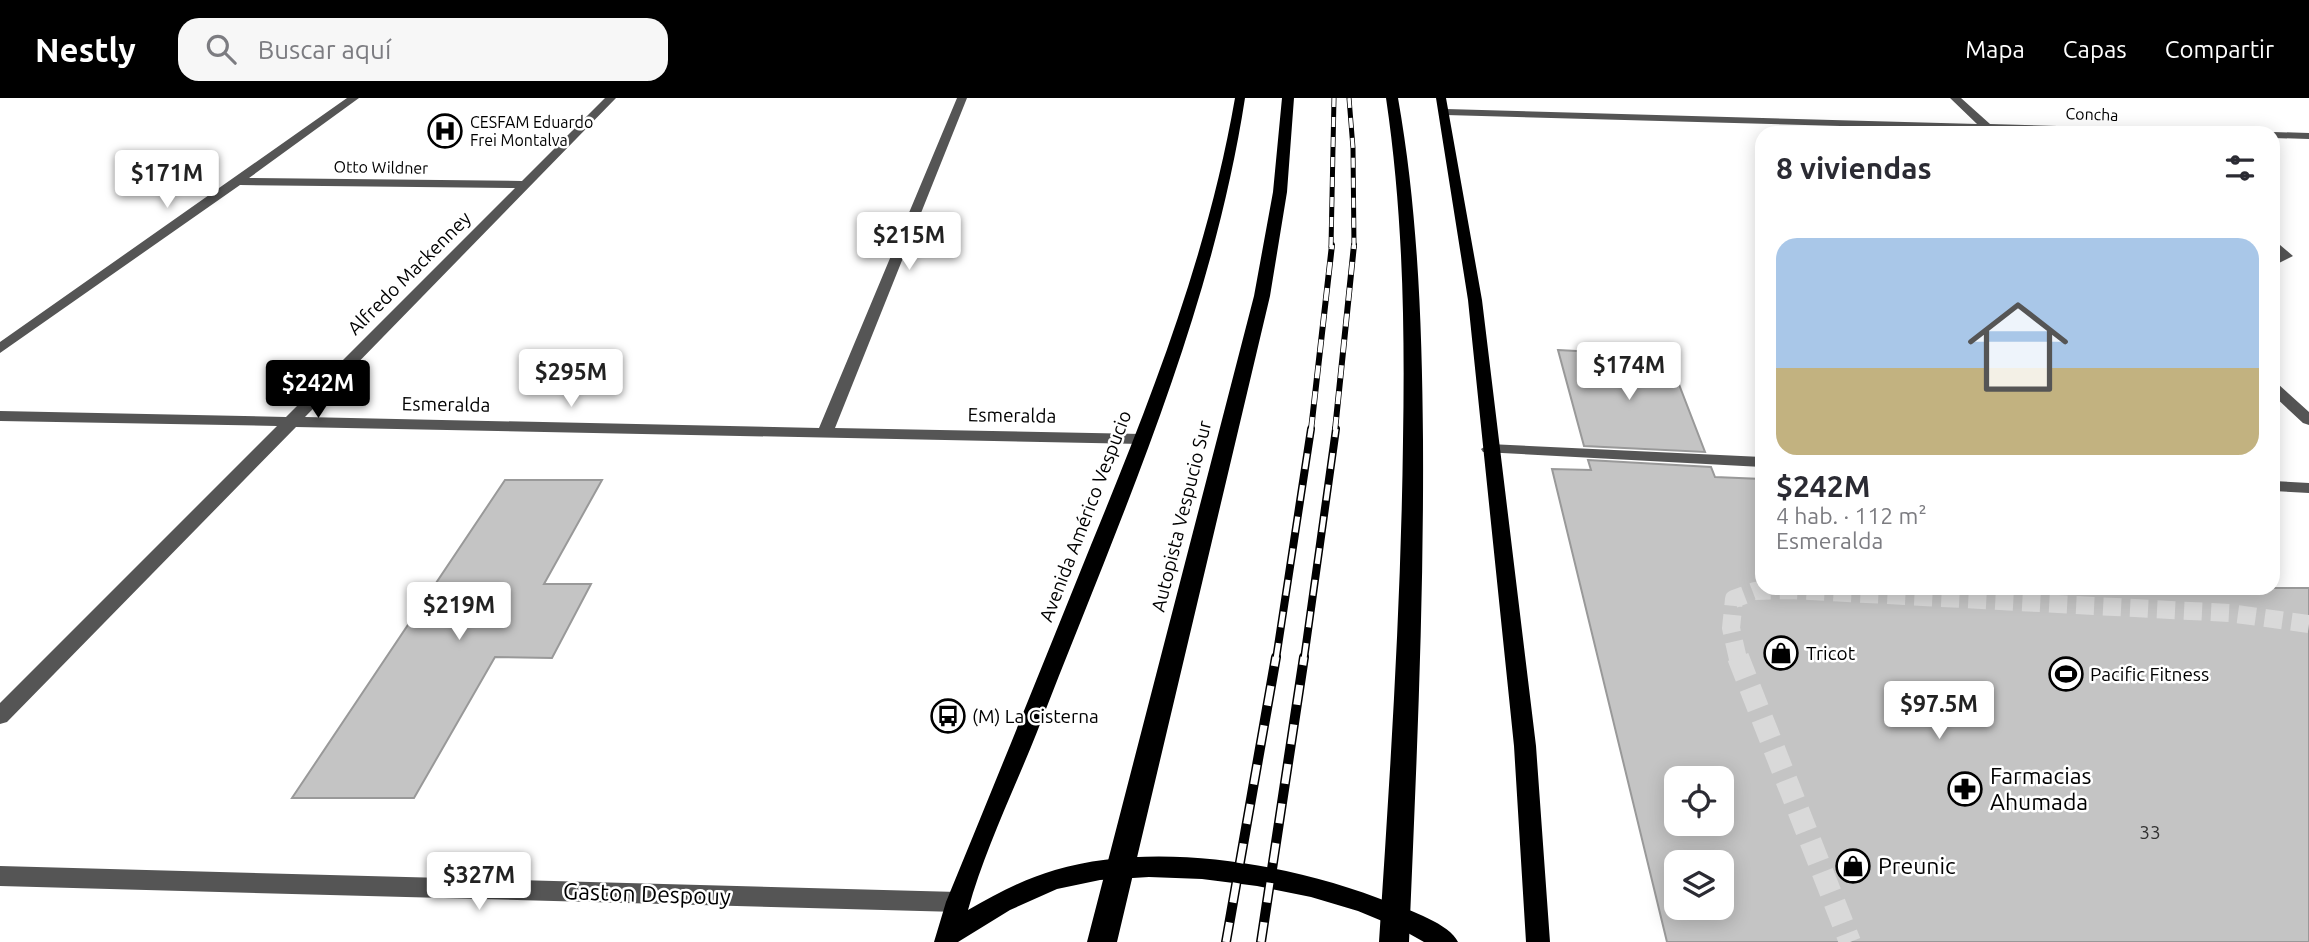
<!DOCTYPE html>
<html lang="es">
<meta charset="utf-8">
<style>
:root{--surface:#fff;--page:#f7f7f7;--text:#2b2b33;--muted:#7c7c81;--accent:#000}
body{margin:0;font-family:Ubuntu,sans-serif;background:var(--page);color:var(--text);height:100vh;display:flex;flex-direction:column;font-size:26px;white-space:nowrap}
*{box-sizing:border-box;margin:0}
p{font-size:23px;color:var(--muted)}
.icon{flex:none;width:38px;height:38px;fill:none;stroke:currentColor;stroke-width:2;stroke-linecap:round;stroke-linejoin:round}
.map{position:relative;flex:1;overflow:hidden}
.panel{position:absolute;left:1755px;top:28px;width:525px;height:469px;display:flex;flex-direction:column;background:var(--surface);border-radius:21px;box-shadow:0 4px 18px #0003}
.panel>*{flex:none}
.tools{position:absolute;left:1664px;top:668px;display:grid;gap:14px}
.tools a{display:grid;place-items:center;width:70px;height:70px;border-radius:14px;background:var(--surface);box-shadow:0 4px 18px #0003;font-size:35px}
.price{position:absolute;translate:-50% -60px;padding:0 16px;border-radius:7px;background:#fff;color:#222;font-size:23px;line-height:46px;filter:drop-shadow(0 2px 4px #0008)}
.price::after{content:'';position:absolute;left:50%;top:42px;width:21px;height:16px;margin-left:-10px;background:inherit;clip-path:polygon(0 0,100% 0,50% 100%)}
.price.current{background:var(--accent);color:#fff}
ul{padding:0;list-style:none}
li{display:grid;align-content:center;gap:14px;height:371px;padding:0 21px}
li span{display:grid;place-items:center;height:217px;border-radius:21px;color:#555}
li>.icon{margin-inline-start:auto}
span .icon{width:126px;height:126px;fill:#fffc;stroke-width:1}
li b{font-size:30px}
h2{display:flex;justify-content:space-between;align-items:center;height:84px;padding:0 21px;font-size:30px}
header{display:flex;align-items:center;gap:42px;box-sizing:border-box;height:98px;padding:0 35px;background:var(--accent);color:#fff}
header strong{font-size:33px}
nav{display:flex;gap:38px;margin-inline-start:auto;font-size:24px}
.search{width:490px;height:63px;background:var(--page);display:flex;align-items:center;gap:18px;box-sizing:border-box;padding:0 24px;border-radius:21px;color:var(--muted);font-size:26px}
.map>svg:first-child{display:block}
.building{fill:#c4c4c4;stroke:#999;stroke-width:2;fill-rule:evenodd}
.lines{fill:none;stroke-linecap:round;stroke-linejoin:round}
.minor-tunnel-far1{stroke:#d9d9d9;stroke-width:18;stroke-dasharray:18 9;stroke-linecap:butt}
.minor-tunnel{stroke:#d9d9d9;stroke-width:22;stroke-dasharray:22 11;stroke-linecap:butt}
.minor{fill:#555;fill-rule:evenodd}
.major{fill:#000;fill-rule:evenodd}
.highway{fill:#000;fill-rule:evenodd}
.rail-far3-casing{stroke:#000;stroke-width:5}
.rail-far2-casing{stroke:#000;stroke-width:6}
.rail-far1-casing{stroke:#000;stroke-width:8}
.rail-casing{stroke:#000;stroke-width:10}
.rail-far3{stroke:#fff;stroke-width:3.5;stroke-dasharray:10;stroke-linecap:butt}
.rail-far2{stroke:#fff;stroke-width:4.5;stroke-dasharray:13;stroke-linecap:butt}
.rail-far1{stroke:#fff;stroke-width:5;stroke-dasharray:16;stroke-linecap:butt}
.rail{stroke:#fff;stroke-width:7;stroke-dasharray:20;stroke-linecap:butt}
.labels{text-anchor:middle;stroke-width:5;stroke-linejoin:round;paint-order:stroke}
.far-street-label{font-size:16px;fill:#000;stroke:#fff}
.far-poi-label{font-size:16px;fill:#000;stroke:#fff;text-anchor:start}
.street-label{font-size:19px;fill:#000;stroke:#fff}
.poi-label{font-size:19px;fill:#000;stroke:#fff;text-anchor:start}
.near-number-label{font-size:19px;fill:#313131}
.near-poi-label{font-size:23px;fill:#000;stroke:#fff;text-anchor:start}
.near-street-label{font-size:23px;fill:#000;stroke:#fff}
</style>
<header>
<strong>Nestly</strong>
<div class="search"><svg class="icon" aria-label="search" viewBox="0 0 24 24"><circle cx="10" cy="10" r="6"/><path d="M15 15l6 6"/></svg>Buscar aquí</div>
<nav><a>Mapa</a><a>Capas</a><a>Compartir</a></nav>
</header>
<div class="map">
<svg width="2309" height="844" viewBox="0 0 2309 844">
<rect width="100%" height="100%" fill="#fff"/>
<path class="building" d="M1558,252l110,6 37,96 -121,-6z
M1588,362l123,7 4,10 47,2v109h547v354h-642l-115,-473 39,1zM1676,681h46v45h-46zM1676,765h46v45h-46z
M505,382h97l-58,104h47l-39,74 -57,-1 -81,141h-122z"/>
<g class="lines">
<path class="minor-tunnel-far1" d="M1738,561l-7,-31 3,-29 21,-8 35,-1 439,23 80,11"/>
<path class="minor-tunnel" d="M1738,559l112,285"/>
<path class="minor" d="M347,0h12l-110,80 273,3 83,-83h11l-311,319 514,11 138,-330h10l-132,330 307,6 8,5 -8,5 -846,-17 -289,295 -7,2v-21l277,-277 -277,-5v-10l286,6 229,-229 -275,-3 -240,168v-11z
M1950,0h11l29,26 201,6 5,3 -200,-2 -9,2 -3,-3 -538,-15 -5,-3 5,-3 531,15z
M2273,34l36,1v6l-36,-1v-5h-4z
M2273,141l20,17 -20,10v-9l5,-2 -5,-4z
M2273,284l5,2 31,28v13l-6,-2 -30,-28z
M1489,346l273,13v10l-279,-15 -2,-3z
M2273,383l36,2v10l-36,-2z
M0,768l958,26 8,3 4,7 -4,7 -8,3 -958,-26z"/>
<path class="major" d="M1235,0h10c-34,221 -128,427 -208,634 -23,58 -52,117 -69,178 28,-16 56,-31 87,-40 102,-30 239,-6 336,33 18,7 59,21 67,39h-34l-25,-14 -41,-17 -47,-14 -54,-11 -55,-7 -53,-2 -49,3 -43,9 -47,21 -52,32h-24l12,-40c49,-119 97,-238 145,-357 60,-146 117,-291 144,-447z
M1436,0h10l36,202 54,446 14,196h-24l-12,-196 -46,-446z"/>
<path class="highway" d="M1282,0h12l-7,94 -17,104 -153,646h-30l167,-646 19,-104z
M1386,0h12c20,113 24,227 25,342 1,168 -7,335 -14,502h-30c11,-167 22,-334 24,-501 2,-115 0,-229 -17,-343z"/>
<defs>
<path id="rail-far3" d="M1349,0l4,50 1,99
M1331,149l3,-149"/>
<path id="rail-far2" d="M1311,332l21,-185
M1335,332l19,-185"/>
<path id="rail-far1" d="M1276,561l35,-230
M1304,561l32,-230"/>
<path id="rail" d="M1226,844l50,-285
M1261,844l43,-285"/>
</defs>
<use href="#rail-far3" class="rail-far3-casing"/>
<use href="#rail-far2" class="rail-far2-casing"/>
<use href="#rail-far1" class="rail-far1-casing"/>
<use href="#rail" class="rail-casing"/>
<use href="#rail-far3" class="rail-far3"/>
<use href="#rail-far2" class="rail-far2"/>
<use href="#rail-far1" class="rail-far1"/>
<use href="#rail" class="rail"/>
</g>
<defs>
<symbol id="hospital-ring" viewBox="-11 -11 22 22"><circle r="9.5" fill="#fff" stroke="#000" stroke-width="1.5"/><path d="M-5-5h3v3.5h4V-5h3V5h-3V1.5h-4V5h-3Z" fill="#000"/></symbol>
<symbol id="shop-ring" viewBox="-11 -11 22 22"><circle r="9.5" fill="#fff" stroke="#000" stroke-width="1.5"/><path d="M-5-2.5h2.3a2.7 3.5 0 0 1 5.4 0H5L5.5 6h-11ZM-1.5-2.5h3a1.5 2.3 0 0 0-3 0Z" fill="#000"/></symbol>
<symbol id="stadium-ring" viewBox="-11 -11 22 22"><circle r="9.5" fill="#fff" stroke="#000" stroke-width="1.5"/><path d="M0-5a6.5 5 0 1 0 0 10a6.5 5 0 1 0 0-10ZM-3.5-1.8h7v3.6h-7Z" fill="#000"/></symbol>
<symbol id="bus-ring" viewBox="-11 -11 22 22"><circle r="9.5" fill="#fff" stroke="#000" stroke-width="1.5"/><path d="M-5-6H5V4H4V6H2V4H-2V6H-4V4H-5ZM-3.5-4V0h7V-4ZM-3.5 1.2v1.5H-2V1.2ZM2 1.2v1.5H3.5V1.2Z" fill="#000"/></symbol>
<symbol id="pharmacy-ring" viewBox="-11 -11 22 22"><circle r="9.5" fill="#fff" stroke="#000" stroke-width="1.5"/><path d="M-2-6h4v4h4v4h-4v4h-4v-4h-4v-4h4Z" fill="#000"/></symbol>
</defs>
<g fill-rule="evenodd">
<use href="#hospital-ring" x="426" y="14" width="38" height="38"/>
<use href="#shop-ring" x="1762" y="536" width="38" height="38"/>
<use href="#stadium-ring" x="2047" y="557" width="38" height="38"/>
<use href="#bus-ring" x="929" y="599" width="38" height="38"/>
<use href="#pharmacy-ring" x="1946" y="672" width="38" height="38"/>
<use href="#shop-ring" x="1834" y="749" width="38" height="38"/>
</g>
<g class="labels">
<g class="far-street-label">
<text transform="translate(2092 16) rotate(2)" y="6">Concha</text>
<text transform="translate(381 69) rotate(1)" y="6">Otto Wildner</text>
</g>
<g class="far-poi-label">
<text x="470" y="30">CESFAM Eduardo<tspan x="470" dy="18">Frei Montalva</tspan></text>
</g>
<g class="street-label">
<text transform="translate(409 175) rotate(-45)" y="7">Alfredo Mackenney</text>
<text transform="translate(446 306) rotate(1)" y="7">Esmeralda</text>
<text transform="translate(1012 317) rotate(1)" y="7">Esmeralda</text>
<text transform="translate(1085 418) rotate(-69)" y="7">Avenida Américo Vespucio</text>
<text transform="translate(1181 418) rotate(-76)" y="7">Autopista Vespucio Sur</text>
</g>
<g class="poi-label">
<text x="1806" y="562">Tricot</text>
<text x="2090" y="583">Pacific Fitness</text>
<text x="972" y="625">(M) La Cisterna</text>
</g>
<g class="near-number-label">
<text x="2150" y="741">33</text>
</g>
<g class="near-poi-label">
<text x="1990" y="686">Farmacias<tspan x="1990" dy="26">Ahumada</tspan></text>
<text x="1878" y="776">Preunic</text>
</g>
<g class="near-street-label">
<text transform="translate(647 796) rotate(2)" y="8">Gaston Despouy</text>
</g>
</g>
</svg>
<div class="tools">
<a><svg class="icon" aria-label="locate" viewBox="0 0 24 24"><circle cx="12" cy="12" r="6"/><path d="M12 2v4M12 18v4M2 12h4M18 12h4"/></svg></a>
<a><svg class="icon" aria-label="layers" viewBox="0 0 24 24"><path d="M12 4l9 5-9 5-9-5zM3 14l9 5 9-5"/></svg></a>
</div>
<b class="price" style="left:167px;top:112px">$171M</b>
<b class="price" style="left:909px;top:174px">$215M</b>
<b class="price" style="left:1629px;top:304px">$174M</b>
<b class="price" style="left:571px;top:311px">$295M</b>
<b class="price current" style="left:318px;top:322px">$242M</b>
<b class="price" style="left:459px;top:544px">$219M</b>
<b class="price" style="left:1939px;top:643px">$97.5M</b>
<b class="price" style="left:479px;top:814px">$327M</b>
<section class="panel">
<h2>8 viviendas<svg class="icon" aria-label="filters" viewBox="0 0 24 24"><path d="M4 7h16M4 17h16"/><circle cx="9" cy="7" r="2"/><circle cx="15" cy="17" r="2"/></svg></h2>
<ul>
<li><span style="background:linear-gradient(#a9c7e8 60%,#c2b280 0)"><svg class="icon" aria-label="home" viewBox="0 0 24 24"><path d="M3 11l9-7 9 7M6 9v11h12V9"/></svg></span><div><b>$242M</b><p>4 hab. · 112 m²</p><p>Esmeralda</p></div></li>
</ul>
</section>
</div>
